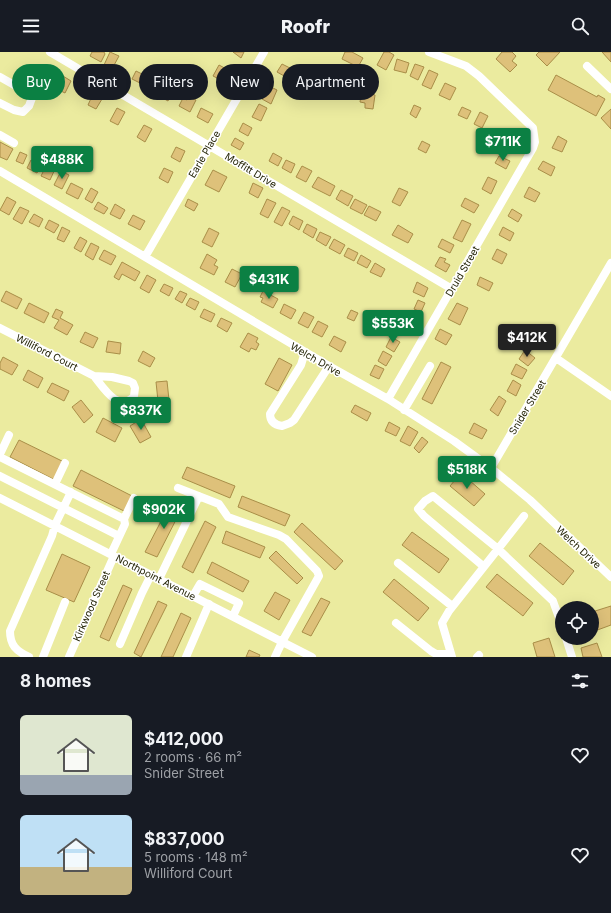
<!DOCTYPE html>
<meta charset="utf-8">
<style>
:root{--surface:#171b24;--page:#242831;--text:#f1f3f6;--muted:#9ea1a6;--accent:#0b8043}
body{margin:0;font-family:Inter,sans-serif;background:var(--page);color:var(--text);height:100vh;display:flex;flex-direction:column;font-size:15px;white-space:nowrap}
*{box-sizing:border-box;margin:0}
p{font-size:13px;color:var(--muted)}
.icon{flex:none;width:22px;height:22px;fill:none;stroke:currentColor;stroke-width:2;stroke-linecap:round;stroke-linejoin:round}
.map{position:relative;height:605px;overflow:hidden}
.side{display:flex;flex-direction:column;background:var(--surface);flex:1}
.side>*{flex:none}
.banner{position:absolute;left:12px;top:12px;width:400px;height:36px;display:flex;gap:8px}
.tools{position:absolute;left:555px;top:549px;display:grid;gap:8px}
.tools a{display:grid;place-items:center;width:44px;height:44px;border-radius:50%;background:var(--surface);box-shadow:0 4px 16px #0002;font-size:20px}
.price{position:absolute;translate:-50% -34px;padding:0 9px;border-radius:4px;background:var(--accent);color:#fff;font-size:13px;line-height:26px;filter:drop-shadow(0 1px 2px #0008)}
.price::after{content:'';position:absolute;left:50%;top:24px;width:12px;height:9px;margin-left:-6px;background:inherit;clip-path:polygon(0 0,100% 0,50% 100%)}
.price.active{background:#222;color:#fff}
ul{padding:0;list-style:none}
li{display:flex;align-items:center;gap:12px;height:100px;padding:0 20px}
li span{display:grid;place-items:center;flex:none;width:112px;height:80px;border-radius:6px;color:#555}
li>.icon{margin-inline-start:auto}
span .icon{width:48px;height:48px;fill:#fffc;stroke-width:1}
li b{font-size:17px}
h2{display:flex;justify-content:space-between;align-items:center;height:48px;padding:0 20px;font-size:17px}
.tag{padding:0 14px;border-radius:18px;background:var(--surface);box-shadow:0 4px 16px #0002;font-size:14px;line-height:36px}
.tag.active{background:var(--accent);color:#fff}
header{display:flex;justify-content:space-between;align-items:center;height:52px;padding:0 20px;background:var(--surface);font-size:18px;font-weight:800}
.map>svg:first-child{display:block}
.building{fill:#dec17a;stroke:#a98e48}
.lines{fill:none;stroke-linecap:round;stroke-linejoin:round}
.minor{stroke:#fff;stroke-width:8}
.labels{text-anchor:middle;stroke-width:3;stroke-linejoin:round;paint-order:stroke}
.street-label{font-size:10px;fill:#1f1f01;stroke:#fff}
</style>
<header><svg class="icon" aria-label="menu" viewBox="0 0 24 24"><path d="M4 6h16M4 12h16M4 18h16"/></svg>Roofr<svg class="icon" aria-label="search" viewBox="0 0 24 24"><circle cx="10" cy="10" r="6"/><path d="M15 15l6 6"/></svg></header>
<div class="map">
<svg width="611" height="605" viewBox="0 0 611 605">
<rect width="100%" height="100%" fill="#ebeb9f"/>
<path class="building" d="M92,0h12l1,2 -4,8 -11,-6z
M110,0l9,4 -7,13 -8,-4z
M233,0h11l-3,6z
M345,0h7l11,6 -5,9 -16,-8z
M384,0h5l5,3 -8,15 -9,-5z
M502,0h10l4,4 -4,5 5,4 -7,7 -14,-13z
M539,0h21l-13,14 -11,-11z
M602,0h9v10z
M397,7l12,4 -3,10 -12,-3z
M282,12l8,4 -4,9 -9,-5z
M415,12l9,3 -6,13 -8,-4z
M219,13l11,6 -5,11 -12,-6z
M429,18l9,4 -7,15 -9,-4z
M136,19l10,5 -4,8 -10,-5z
M556,23l41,22 1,-2 7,4 -9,17 -48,-26z
M63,24l8,5 -6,12 -8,-4z
M167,27l10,4 -9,18 -9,-5z
M148,28l10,5 -4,7 -9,-4z
M445,31l11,5 -6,12 -11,-5z
M269,34l8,4 -6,14 -9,-5z
M362,38l10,2 -1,2 4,1 -2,14 -8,-1v-5l-5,-1z
M93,42l9,5 -6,10 -8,-4z
M189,45l7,3 -6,12 -11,-6 4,-8 4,2z
M259,52l8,4 -6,13 -9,-4z
M414,53l7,3 -5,10 -6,-4z
M462,55l9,4 -4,8 -9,-4z
M117,56l8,4 -7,13 -8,-4z
M201,56l12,6 -5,9 -11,-6z
M611,57v20l-10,-11z
M480,60l8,4 -6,12 -8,-4z
M243,71l9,5 -4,8 -9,-5z
M144,73l8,4 -7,13 -8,-5z
M512,78l7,5 -7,11 -8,-5z
M558,84l9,5 -5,11 -10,-4z
M235,86l9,5 -4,7 -9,-5z
M422,89l8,4 -4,8 -8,-4z
M0,90l13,7 -6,11 -7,-3z
M176,95l9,4 -5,11 -9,-5z
M20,100l7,3 -4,9 -7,-3z
M273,101l9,5 -4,8 -9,-5z
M499,104l11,5 -4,8 -11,-6z
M31,108l10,5 -4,8 -10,-5z
M286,108l9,4 -4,9 -9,-5z
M543,109l12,6 -4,9 -13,-7z
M47,112l8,5 -5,11 -9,-4z
M302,114l10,5 -6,11 -10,-5z
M164,116l9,4 -5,11 -9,-5z
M213,118l14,7 -8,15 -14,-7z
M61,119l8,4 -7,14 -8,-4z
M318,125l17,9 -5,10 -18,-9z
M488,125l9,4 -6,13 -9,-5z
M71,131l12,6 -5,10 -12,-6z
M253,131l10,5 -5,10 -9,-5z
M529,135l11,6 -5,9 -11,-5z
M91,136l7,4 -6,11 -7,-4z
M399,136l9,4 -8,14 -8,-4z
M341,138l12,6 -5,10 -12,-7z
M7,145l9,5 -7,13 -9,-5z
M465,146l14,7 -5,8 -13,-7z
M188,147l10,5 -4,7 -9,-5z
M267,147l9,4 -8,15 -8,-4z
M355,147l12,6 -5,9 -12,-6z
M98,150l10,6 -4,6 -10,-5z
M115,152l10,6 -5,9 -10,-5z
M369,154l12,6 -5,9 -12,-6z
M20,155l9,4 -7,13 -9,-5z
M282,155l8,4 -8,15 -8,-4z
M512,157l10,6 -4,7 -10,-6z
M34,162l9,5 -4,8 -10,-5z
M133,163l12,6 -5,9 -12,-6z
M293,164l10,5 -4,9 -10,-6z
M49,168l10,5 -5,8 -9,-5z
M462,168l9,4 -9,18 -9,-4z
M307,172l10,5 -4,9 -10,-6z
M398,173l15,9 -5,9 -16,-8z
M62,175l8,4 -6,11 -7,-3z
M503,175l11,6 -4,8 -11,-6z
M209,176l10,5 -7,14 -10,-5z
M320,180l11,5 -5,9 -10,-6z
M80,185l7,4 -6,11 -7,-4z
M334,187l11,6 -5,9 -11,-6z
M442,187l12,6 -4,8 -12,-6z
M91,191l8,4 -6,13 -8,-5z
M348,196l10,5 -4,8 -10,-5z
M497,197l10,5 -5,10 -10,-5z
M104,198l12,6 -5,9 -12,-6z
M207,202l10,6 -3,5 4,2 -4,8 -14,-7z
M361,203l10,6 -4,7 -10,-5z
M440,205l6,2 -2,3 6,3 -4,7 -11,-6z
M122,210l18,10 -5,9 -13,-7 -3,6 -5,-3z
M375,211l10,6 -4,8 -11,-5z
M232,217l10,5 -7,13 -10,-5z
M147,223l9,5 -7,13 -9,-5z
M480,225l13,6 -4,8 -12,-6z
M417,230l11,6 -4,9 -11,-5z
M164,232l9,4 -4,8 -9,-5z
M6,239l16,8 -5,10 -16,-8z
M180,239l7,3 -5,9 -7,-4z
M263,239l15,8 -5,9 -12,-6 2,-4 -3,-1z
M190,246l9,4 -4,8 -9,-5z
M418,248l7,3 -4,9 -7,-3z
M29,251l20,10 -5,10 -20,-10z
M457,251l11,5 -8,17 -12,-6z
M284,252l12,6 -5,9 -11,-6z
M56,257l7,3 -3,6 13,7 -6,10 -13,-7 5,-8 -7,-3z
M204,257l11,5 -4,8 -11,-5z
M351,258l7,3 -4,8 -7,-3z
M304,260l10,5 -6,11 -10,-5z
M407,260l11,6 -3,6 -2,-2 -5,9 -8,-5z
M221,266l11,5 -5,9 -10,-6z
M318,269l10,5 -6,11 -10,-5z
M440,277l12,6 -6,10 -11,-6z
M85,280l13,6 -5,10 -13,-6z
M248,281l10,5 -2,4 3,2 -3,6 -5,-2 -2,4 -9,-5z
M334,284l12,6 -5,10 -12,-7z
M391,285l9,5 -6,10 -8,-5z
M108,289l13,2 -1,11 -14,-2z
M525,298l10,8 -7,8 -9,-7z
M143,299l12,7 -5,9 -12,-6z
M383,299l9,5 -6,10 -8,-5z
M3,305l15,8 -6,10 -12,-6v-6z
M279,306l13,7 -14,26 -13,-7z
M441,310l10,5 -19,37 -10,-5z
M516,312l11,6 -5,9 -11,-5z
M375,313l9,4 -5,10 -9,-4z
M28,318l15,8 -5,10 -15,-8z
M513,328l8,5 -5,11 -9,-5z
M167,329l2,19 -11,1 -2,-19z
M52,331l17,8 -5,10 -17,-9z
M499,344l7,5 -8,15 -8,-6z
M81,348l12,15 -9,8 -12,-16z
M355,353l16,8 -4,8 -16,-9z
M103,366l19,10 -7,14 -19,-10z
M141,367l10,18 -11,6 -10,-17z
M389,370l11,6 -4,8 -11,-5z
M474,371l13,7 -5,9 -13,-6z
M408,374l10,6 -8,14 -10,-5z
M422,385l6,5 -9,11 -5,-5z
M19,388l45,22 -9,18 -45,-23z
M187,415l48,19 -5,12 -48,-20z
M81,418l53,27 -8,15 -53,-26z
M461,421l24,21 -11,12 -24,-20z
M242,444l48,19 -5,11 -47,-19z
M171,450l11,6 -25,49 -12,-5z
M205,469l11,6 -23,46 -11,-6z
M302,471l41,38 -8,9 -41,-38z
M226,479l39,16 -5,11 -38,-15z
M412,480l37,27 -10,14 -37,-28z
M540,491l34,28 -11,14 -34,-29z
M276,499l27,27 -6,6 -28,-26z
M62,502l28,13 -16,35 -28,-12z
M212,510l37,19 -6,11 -36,-19z
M497,522l36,29 -10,13 -37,-29z
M394,527l35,29 -11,13 -35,-29z
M123,533l9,4 -23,52 -9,-4z
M275,540l15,8 -11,20 -15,-9z
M321,546l9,4 -19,34 -9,-4z
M158,549l9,4 -26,52 -7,-4z
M611,554v19l-19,7v-20z
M181,561l10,5 -18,39h-12z
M549,586l6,19h-18l-4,-14z
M597,591l5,14h-19l-2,-9z
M249,598l11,5 -1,2h-13z"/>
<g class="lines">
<path class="minor" d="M50,0l402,237
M587,14l24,23
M0,25l30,17 2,4 -3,8 -6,6 -9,-2 -14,-7
M0,83l14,8
M0,119l329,195 59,33 66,42 37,27 39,32 81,77
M145,205l119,-205
M0,276l94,48 18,1 17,4 4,2 2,5 -1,8c-15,18 -31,-9 -40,-20
M305,300l-4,13 -31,49c0,8 5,11 12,12l8,-3 4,-3 35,-54
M556,306l55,38
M388,347l145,-251 2,-6 -2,-14 -54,-52 -13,-10 -37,-14
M404,358l26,-44
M0,402l9,-19
M0,405l124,62 1,5 -14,30
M491,416l120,-205
M0,424l119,60
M55,432l10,-21
M178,436l41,16 9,13 51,18 7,4 31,32 2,5 -37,66 -7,15
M0,446l312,159
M124,467l10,-21
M398,511l54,43
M483,514l-59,-50 -6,-7 7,-8 8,-5 64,52 56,53 9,25
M159,527l40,-83
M193,544l7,-12 39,19 -6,13
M396,571l35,28 5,3h15
M566,586l6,19
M120,592l22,-51 9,-18
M29,605c-13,-6 -19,-12 -19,-26l42,-95 3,-11 16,-33
M43,605l22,-55
M69,605l45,-101
M186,605l23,-53
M452,605l-10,-34 7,-12 75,-95
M477,605l2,-2"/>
</g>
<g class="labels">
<g class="street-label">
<text transform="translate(204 102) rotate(-60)" y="4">Earle Place</text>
<text transform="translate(251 118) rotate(31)" y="4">Moffitt Drive</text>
<text transform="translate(462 219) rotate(-60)" y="4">Druid Street</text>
<text transform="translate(47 300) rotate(27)" y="4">Williford Court</text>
<text transform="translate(316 307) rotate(30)" y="4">Welch Drive</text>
<text transform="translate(527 355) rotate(-59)" y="4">Snider Street</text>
<text transform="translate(579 495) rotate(43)" y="4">Welch Drive</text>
<text transform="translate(156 525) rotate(27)" y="4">Northpoint Avenue</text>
<text transform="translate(91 554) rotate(-66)" y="4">Kirkwood Street</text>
</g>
</g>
</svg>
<div class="tools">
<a><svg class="icon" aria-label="locate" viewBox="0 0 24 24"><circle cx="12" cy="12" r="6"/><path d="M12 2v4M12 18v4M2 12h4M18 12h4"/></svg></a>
</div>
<b class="price" style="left:503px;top:110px">$711K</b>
<b class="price" style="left:62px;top:128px">$488K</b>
<b class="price" style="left:269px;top:248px">$431K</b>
<b class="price" style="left:393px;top:292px">$553K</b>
<b class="price active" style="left:527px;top:306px">$412K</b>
<b class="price" style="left:141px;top:379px">$837K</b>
<b class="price" style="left:467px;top:438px">$518K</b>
<b class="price" style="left:164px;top:478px">$902K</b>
<div class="banner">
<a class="tag active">Buy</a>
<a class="tag">Rent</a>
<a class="tag">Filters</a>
<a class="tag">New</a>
<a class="tag">Apartment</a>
</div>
</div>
<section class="side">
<h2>8 homes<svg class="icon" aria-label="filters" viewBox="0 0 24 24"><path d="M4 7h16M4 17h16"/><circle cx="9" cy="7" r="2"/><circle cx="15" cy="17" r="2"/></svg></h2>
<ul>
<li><span style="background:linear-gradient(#dfe7d0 75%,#9aa5b1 0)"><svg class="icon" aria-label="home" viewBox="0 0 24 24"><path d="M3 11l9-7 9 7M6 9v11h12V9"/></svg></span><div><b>$412,000</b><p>2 rooms · 66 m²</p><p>Snider Street</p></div><svg class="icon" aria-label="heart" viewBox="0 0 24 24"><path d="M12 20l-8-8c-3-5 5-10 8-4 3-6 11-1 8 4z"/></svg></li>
<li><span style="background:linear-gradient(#bfe0f5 65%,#c2b280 0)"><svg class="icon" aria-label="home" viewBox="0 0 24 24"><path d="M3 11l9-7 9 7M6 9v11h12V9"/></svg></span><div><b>$837,000</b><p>5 rooms · 148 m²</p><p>Williford Court</p></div><svg class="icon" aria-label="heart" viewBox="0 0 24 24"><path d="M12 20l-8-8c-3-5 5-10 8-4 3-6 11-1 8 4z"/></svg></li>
</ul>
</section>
